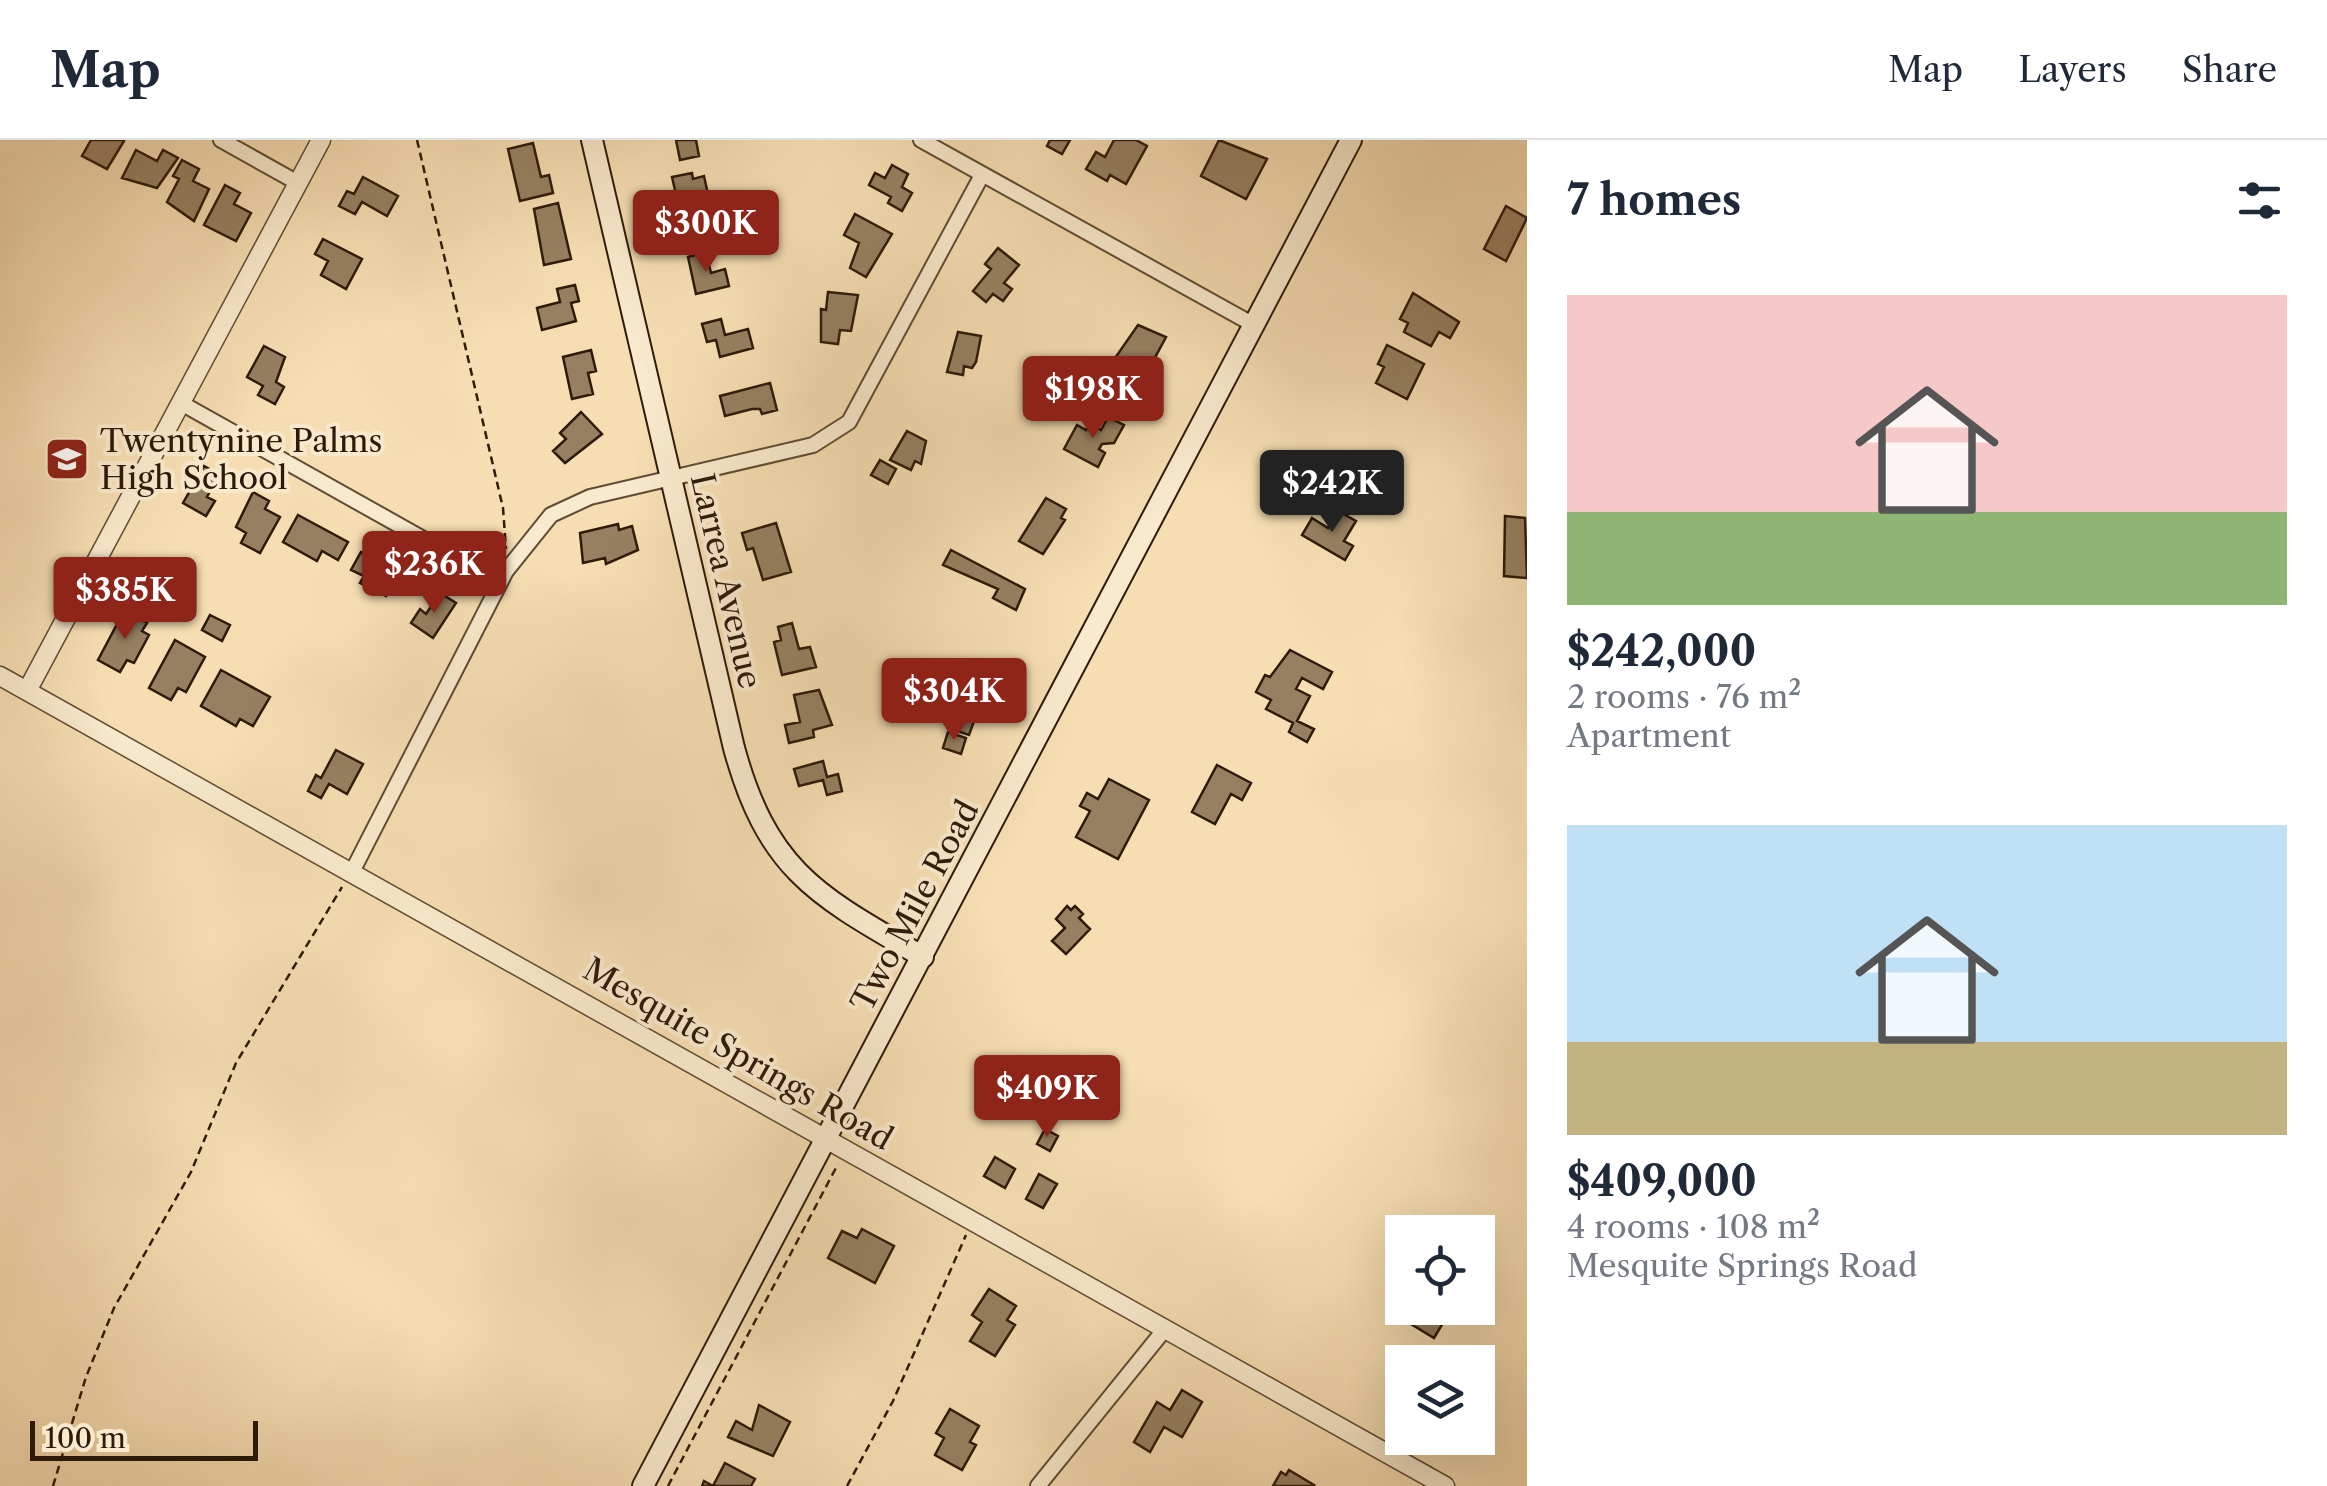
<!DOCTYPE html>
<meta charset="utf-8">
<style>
:root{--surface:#fff;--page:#f6f6f7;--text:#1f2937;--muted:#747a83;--line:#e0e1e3;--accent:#8f2418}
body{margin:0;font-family:"Libre Caslon Text",serif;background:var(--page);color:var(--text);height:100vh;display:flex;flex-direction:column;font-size:38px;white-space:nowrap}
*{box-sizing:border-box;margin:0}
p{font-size:32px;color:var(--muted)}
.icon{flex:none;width:55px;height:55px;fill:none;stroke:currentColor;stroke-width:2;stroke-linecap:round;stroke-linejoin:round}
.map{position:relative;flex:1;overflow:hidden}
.sheet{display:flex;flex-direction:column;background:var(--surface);width:800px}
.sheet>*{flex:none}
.controls{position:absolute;left:1385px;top:1075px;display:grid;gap:20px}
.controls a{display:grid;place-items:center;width:110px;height:110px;border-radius:0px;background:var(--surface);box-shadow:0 10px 40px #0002;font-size:50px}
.scale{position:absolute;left:30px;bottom:25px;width:228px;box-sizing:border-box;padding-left:10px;border:5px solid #2e1a09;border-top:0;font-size:28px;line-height:35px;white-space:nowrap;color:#2e1a09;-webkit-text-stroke:8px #f9eacd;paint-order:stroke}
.price{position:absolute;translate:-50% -85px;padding:0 22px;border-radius:10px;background:var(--accent);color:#fff;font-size:32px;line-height:65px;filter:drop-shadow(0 2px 5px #0008)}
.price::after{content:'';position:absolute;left:50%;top:60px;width:30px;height:22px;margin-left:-15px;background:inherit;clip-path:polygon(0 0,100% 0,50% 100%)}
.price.selected{background:#222;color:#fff}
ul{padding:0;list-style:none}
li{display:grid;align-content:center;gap:20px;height:530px;padding:0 40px}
li span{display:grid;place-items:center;height:310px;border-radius:0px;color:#555}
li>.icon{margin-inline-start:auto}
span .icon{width:180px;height:180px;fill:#fffc;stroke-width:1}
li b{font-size:42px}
h2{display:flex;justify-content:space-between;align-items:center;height:120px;padding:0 40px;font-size:42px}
header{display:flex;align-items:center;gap:60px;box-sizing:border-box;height:140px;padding:0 50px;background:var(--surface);border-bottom:2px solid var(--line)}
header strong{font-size:48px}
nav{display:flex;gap:55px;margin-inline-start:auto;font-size:35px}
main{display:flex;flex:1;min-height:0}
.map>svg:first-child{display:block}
.building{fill:#968061;stroke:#2e1a09;stroke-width:2.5}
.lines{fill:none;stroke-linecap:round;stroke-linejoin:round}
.minor-casing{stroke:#604b33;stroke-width:18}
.tertiary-casing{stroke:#604b33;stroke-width:21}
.secondary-casing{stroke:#2e1a09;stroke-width:24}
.path{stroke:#2e1a09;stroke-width:2.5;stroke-dasharray:8 5;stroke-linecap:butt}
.minor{stroke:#f9eacd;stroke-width:14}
.tertiary{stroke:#f9eacd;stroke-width:18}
.secondary{stroke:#f9eacd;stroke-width:20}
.labels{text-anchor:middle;stroke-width:8;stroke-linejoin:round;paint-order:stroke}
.poi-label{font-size:32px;fill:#2e1a09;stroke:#f9eacd;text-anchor:start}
.street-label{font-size:32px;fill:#2e1a09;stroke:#f9eacd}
</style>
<header>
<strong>Map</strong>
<nav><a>Map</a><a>Layers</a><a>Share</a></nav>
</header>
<main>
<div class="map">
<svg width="1527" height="1346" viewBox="0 0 1527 1346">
<rect width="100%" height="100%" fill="#f6deb2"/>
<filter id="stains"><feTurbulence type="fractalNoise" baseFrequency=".002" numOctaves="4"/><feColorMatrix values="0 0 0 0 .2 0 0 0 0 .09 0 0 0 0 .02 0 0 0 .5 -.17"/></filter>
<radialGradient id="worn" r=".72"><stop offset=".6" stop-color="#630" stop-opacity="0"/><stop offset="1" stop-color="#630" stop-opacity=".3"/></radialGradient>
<path class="building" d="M91,0h31l2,1 -17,28 -25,-13z
M676,0h20l3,16 -19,4z
M1050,0h20l-8,14 -15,-8z
M1114,0h22l11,6 -21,38 -16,-9 -3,6 -21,-12 10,-17 9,5z
M1219,0l48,19 -21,40 -45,-23z
M533,3l8,34 8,-2 4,18 -33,8 -12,-52z
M136,10l21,11 6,-11 15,8 -21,30 -35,-10z
M182,20l17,9 -6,12 16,8 -15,32 -27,-19 12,-23 -6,-3z
M892,25l16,9 -6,13 10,6 -10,18 -14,-8 3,-6 -22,-12 6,-12 10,5z
M692,33l1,6 11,-3 4,18 -11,3 7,32 -24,6 -10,-44 5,-1 -3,-13z
M363,37l35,19 -11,20 -25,-14 -7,12 -16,-8 8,-15 7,3z
M225,45l15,8 -6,11 17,9 -15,28 -32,-16z
M558,63l13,56 -27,6 -10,-56z
M1506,66l21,12 -21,43 -22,-12z
M855,74l37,20 -26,43 -16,-9 9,-25 -15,-8z
M323,99l39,20 -16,30 -25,-14 7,-14 -13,-7z
M998,108l21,17 -15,18 8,6 -9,12 -10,-7 -7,8 -13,-11 18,-22 -6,-5z
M706,112l5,21 14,-4 4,17 -33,8 -8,-37z
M575,145l4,16 -8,2 5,18 -34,9 -5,-22 23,-6 -3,-13z
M828,152l30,3 -7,36 -11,-1 -2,14 -17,-2v-33l5,1z
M1413,153l46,29 -9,16 -11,-6 -8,14 -27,-14 4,-9 -8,-4z
M721,179l4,16 23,-6 5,19 -33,9 -4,-17 -9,2 -5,-18z
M1138,185l28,12 -14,26 -6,-4 -8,15 -25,-13z
M958,192l23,4 -5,26 -4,6 -8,-2 -1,9 -16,-3z
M1387,205l37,19 -17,35 -31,-16 8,-16 -6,-3z
M264,206l21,11 -9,25 8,5 -9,17 -17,-9 5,-9 -16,-9z
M591,210l5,21 -8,2 5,21 -21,5 -9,-42z
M770,243l7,27 -15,4 -2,-5h-8l-27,7 -5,-20z
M581,272l21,22 -37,29 -12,-12 13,-12 -6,-6z
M1108,277l16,8 -10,18 -12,1 -3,5 6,4 -7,14 -34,-18 13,-24 9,5 4,-6 11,6z
M907,291l19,10 -5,23 -6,-3 -4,9 -21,-10z
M880,320l16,9 -8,15 -17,-9z
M204,326l15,8 -12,23 8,4 -9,15 -23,-13z
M253,352l16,9 -4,8 15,8 -20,36 -19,-10 5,-10 -10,-6z
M1046,358l20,11 -5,9 4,2 -22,34 -24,-13z
M1338,371l18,10 -12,20 9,5 -8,14 -43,-25 10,-17 16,10z
M298,375l50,27 -10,18 -16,-9 -5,10 -34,-19z
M1505,376l20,2 2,60 -23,-2z
M776,383l15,49 -28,8 -10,-32 -6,2 -5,-17z
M618,384l1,6 13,-4 6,24 -32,14 -1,-6 -22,5 -3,-30z
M951,410l74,39 -9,21 -23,-12 5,-9 -55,-24z
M361,412l14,8 -3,5 24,12 -10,19 -26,-13 4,-7 -13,-6z
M440,453l16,10 -23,35 -22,-15 9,-14 6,5z
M124,471l23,12 -5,8 7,4 -15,28 -7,-3 -7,12 -22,-12z
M210,475l20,10 -8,16 -20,-11z
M792,483l7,26 11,-2 6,20 -34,8 -8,-33 7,-2 -3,-13z
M175,500l30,17 -19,35 -8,-4 -7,12 -22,-12z
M1290,510l42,22 -9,17 -21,-11 -6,11 14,7 -13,25 17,8 -7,13 -18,-10 4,-9 -27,-14 5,-9 -15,-8 9,-17 5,2z
M221,530l49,27 -17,29 -13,-7 -4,7 -35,-20z
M951,548l31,11 -13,36 -21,-7 6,-16 -10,-4z
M819,550l13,35 -19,5 1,7 -25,6 -4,-18 15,-3 -6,-27z
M948,592l18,6 -5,16 -18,-6z
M336,610l27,14 -16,30 -18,-10 -8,14 -13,-7 8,-16 5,3z
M823,621l4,16 11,-3 4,17 -15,4 -4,-15 -24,6 -5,-17z
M1217,625l34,18 -9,17 -11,-6 -16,30 -23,-12z
M1109,639l40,21 -31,59 -42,-22 14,-26 -10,-5 7,-13 11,6z
M1067,766l4,4 4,-4 8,8 -4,4 11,11 -24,25 -14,-13 13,-13 -9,-9z
M1045,989l13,7 -8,15 -13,-7z
M995,1017l20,12 -10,19 -21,-12z
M1039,1034l18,10 -14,24 -17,-9z
M862,1089l32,17 -19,37 -47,-25 14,-27 15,7z
M989,1149l27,17 -9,14 8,5 -20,31 -25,-15 12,-19 -10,-7z
M1421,1168h31l-18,30 -23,-14z
M1182,1250l20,12 -20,35 -18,-10 -14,25 -16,-10 23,-40 13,8z
M759,1265l31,17 -17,34 -45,-19 8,-16 16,9z
M950,1269l29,17 -9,16 6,3 -14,25 -27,-15 9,-17 -8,-5z
M725,1323l30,16 -4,7h-49l2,-5 9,5z
M1289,1330l25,15 -1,1h-40l8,-14 5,3z"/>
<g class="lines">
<defs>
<path id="minor" d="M221,0l77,43
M921,0l333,185
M181,263l319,179
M353,730l153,-299 45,-56 39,-18 223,-52 36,-23 133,-247
M1038,1346l127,-157"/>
<path id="tertiary" d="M0,536l1445,810
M27,551l294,-551"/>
<path id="secondary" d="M592,0l142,608c34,124 84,148 189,209
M643,1346l708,-1346"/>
</defs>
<use href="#minor" class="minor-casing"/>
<use href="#tertiary" class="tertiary-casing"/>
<use href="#secondary" class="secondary-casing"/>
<path class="path" d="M417,0l86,368 3,41
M53,1346l33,-109 28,-69 77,-136 45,-109 106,-176
M668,1346l170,-322
M847,1346l46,-85 73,-166"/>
<use href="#minor" class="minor"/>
<use href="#tertiary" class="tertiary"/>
<use href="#secondary" class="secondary"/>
</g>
<defs>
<symbol id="school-square" viewBox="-11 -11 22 22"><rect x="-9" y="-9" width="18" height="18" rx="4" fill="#8f2418" stroke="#f9eacd"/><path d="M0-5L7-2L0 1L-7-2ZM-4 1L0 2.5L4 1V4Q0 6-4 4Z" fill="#fff"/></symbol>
</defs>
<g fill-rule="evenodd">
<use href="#school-square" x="42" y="294" width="50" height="50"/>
</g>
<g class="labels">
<g class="poi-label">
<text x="100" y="312">Twentynine Palms<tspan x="100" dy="37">High School</tspan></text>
</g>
<g class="street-label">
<text transform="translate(726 441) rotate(77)" y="11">Larrea Avenue</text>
<text transform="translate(915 766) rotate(-62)" y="11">Two Mile Road</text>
<text transform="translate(738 914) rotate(30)" y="11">Mesquite Springs Road</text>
</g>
</g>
<rect width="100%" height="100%" filter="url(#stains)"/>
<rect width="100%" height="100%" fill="url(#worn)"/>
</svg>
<div class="controls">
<a><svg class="icon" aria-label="locate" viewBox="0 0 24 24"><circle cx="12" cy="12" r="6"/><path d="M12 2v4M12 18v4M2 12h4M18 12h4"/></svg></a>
<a><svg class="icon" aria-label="layers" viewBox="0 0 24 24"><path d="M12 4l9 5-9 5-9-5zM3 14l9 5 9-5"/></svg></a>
</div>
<div class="scale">100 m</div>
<b class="price" style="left:706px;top:135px">$300K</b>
<b class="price" style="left:1093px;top:301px">$198K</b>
<b class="price selected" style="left:1332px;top:395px">$242K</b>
<b class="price" style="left:434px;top:476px">$236K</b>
<b class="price" style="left:125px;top:502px">$385K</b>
<b class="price" style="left:954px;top:603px">$304K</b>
<b class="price" style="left:1047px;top:1000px">$409K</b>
</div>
<section class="sheet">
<h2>7 homes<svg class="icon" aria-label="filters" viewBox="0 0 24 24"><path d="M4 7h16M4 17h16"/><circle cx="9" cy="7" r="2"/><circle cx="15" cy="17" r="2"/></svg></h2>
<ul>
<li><span style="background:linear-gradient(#f6c9c9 70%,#8fb573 0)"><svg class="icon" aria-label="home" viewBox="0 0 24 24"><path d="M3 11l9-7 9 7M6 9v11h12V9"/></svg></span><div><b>$242,000</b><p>2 rooms · 76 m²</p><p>Apartment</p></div></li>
<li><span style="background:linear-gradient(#bfe0f5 70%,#c2b280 0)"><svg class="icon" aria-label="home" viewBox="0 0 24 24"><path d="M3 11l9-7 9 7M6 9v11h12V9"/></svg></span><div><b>$409,000</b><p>4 rooms · 108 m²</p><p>Mesquite Springs Road</p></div></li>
</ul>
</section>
</main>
